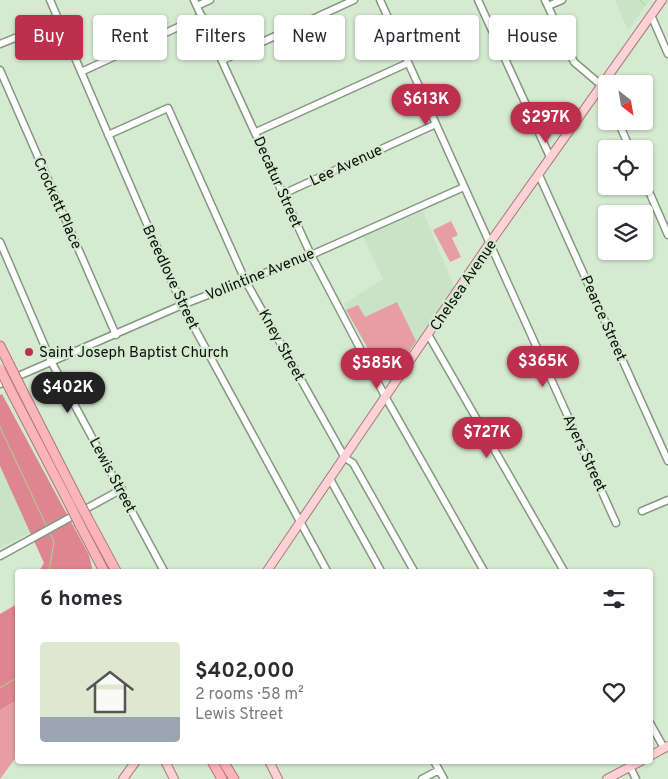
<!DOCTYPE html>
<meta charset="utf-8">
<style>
:root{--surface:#fff;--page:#f7f7f7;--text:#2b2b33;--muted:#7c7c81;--accent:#be2e4e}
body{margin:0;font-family:Overpass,sans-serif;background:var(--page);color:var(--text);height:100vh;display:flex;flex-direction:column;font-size:19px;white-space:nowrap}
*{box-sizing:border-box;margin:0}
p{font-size:16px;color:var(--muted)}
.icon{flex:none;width:28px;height:28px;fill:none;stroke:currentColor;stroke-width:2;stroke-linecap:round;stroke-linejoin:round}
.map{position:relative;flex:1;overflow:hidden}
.panel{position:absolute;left:15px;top:569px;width:638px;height:195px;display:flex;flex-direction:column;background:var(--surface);border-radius:5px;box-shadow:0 1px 4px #0004}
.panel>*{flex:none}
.top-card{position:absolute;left:15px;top:15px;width:639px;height:45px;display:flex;gap:10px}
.needle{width:32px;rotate:149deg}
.fabs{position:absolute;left:598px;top:75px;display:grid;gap:10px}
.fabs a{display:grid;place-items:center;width:55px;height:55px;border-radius:5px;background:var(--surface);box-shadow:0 1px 4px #0004;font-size:25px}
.price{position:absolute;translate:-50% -42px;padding:0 11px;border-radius:18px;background:var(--accent);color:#fff;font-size:16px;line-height:32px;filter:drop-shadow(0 1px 2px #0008)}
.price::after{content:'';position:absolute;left:50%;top:30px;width:15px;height:11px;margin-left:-8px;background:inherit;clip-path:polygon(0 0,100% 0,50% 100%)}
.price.selected{background:#222;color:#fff}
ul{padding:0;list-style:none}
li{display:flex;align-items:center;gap:15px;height:125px;padding:0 25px}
li span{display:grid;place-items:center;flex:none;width:140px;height:100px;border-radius:5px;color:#555}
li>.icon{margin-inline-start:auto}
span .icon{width:60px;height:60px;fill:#fffc;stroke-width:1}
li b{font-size:21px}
h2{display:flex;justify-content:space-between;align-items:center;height:60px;padding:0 25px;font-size:21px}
.pill{padding:0 18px;border-radius:5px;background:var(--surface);box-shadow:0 1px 4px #0004;font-size:18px;line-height:45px}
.pill.selected{background:var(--accent);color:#fff}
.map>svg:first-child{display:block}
.built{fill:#c9e4c4}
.green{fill:#e69da4}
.forest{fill:#df858f}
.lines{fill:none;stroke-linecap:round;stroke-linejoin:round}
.stream{stroke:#9fd995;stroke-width:1}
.minor-casing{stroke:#849881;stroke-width:9}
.major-casing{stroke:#a77a7c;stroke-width:10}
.highway-casing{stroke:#a77a7c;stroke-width:11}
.minor{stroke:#fff;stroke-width:6}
.major{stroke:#fdd1d6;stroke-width:8}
.highway{stroke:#fcb3ba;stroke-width:9}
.highway-bridge-casing{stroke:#a77a7c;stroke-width:11;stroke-linecap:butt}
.highway-bridge{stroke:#fcb3ba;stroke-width:9}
.poi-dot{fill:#be2e4e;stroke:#d5ead1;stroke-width:2}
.labels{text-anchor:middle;stroke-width:4.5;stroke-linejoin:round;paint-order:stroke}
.street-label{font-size:15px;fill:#091008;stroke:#d5ead1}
.poi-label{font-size:15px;fill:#091008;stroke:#d5ead1;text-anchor:start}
</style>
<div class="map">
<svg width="668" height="779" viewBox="0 0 668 779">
<rect width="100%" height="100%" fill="#d5ead1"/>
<path class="built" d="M615,0h35l-22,30z
M423,211l31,76 -64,92 -4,1 -42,-76 39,-25 -20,-42z
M0,466l32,65 -32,18z"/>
<path class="green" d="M451,221l7,14 -6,3 9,19 -11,5 -17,-32z
M397,302l19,39 -26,38 -4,1 -40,-70 12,-5 7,12z
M17,700v56l-17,23v-69z"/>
<path class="forest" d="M2,394l87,161 4,16h-54l5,-8 -44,-97v-71z
M17,604v96l-17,10v-96z"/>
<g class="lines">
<path class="stream" d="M640,0l5,5
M0,427l47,100
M49,531l5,11 -5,29
M0,688l18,-11"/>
<defs>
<path id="minor" d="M50,0l132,305 145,266
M194,0l117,255 75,143 98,173
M380,0l236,523
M478,0l72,157
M545,0l29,62 27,23 5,11
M197,6l13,-6
M548,6l14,-6
M651,15l17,39
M0,44l59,-24
M223,60l131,-60
M0,70l116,265
M81,72l121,-56
M618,121l12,28
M256,132l152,-69
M108,135l60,-27 77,172 100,178 8,5 61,108
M539,175l129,286
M644,180l24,55
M283,194l153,-70
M0,242l52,121 112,208
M429,336l135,235
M0,384l182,-79 129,-50 153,-68
M330,479l51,92
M642,511l26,-11
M0,556l122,-67
M650,723l14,25
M434,761l10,18
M630,767l6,12
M422,779l17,-9"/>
<path id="major" d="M267,571l222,-327 173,-244
M650,756l18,-10
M165,761l9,18
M269,761l9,18
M123,779l13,-18
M607,779l34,-18"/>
<path id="highway" d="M0,346l9,18
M21,388l57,112
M12,393l58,112
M88,519l28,52
M80,525l24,46
M212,761l10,18
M223,761l11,18"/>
</defs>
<use href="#minor" class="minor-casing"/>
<use href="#major" class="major-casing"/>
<use href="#highway" class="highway-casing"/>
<use href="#minor" class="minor"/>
<use href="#major" class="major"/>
<use href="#highway" class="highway"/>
<defs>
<path id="highway-bridge" d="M9,364l12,24
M0,369l12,24
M78,500l10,19
M70,505l10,20"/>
</defs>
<use href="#highway-bridge" class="highway-bridge-casing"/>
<use href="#highway-bridge" class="highway-bridge"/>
</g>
<circle class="poi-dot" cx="29" cy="352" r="5"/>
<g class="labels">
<g class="street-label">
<text transform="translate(346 165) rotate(-25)" y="5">Lee Avenue</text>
<text transform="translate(278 182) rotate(66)" y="5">Decatur Street</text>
<text transform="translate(58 203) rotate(66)" y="5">Crockett Place</text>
<text transform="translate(260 274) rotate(-22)" y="5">Vollintine Avenue</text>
<text transform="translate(171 277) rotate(65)" y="5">Breedlove Street</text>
<text transform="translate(463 285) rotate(-56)" y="5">Chelsea Avenue</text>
<text transform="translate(604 318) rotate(66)" y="5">Pearce Street</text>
<text transform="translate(282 345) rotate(61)" y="5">Kney Street</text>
<text transform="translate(585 453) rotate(65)" y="5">Ayers Street</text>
<text transform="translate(113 475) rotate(62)" y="5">Lewis Street</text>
</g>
<g class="poi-label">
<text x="39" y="357">Saint Joseph Baptist Church</text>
</g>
</g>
</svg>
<div class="fabs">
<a><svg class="needle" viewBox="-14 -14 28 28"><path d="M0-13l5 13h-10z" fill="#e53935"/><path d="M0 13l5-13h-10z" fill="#7c7c81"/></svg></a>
<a><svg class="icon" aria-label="locate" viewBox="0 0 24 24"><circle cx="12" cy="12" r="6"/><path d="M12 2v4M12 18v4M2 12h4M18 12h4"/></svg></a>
<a><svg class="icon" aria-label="layers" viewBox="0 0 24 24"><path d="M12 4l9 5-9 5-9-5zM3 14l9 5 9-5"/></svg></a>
</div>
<b class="price" style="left:426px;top:126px">$613K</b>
<b class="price" style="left:546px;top:144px">$297K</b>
<b class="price" style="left:543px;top:388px">$365K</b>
<b class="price" style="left:377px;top:390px">$585K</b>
<b class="price selected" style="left:68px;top:414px">$402K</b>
<b class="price" style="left:487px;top:459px">$727K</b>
<div class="top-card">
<a class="pill selected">Buy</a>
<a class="pill">Rent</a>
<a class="pill">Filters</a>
<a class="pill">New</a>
<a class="pill">Apartment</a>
<a class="pill">House</a>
</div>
<section class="panel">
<h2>6 homes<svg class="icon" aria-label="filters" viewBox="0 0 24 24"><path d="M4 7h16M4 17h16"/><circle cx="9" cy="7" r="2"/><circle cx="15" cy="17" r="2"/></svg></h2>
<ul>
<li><span style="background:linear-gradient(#dfe7d0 75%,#9aa5b1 0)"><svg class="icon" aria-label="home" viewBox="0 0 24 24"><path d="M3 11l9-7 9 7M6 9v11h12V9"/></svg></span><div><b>$402,000</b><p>2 rooms · 58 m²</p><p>Lewis Street</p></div><svg class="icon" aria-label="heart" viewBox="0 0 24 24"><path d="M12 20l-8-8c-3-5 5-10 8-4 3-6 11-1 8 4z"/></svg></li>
</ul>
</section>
</div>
